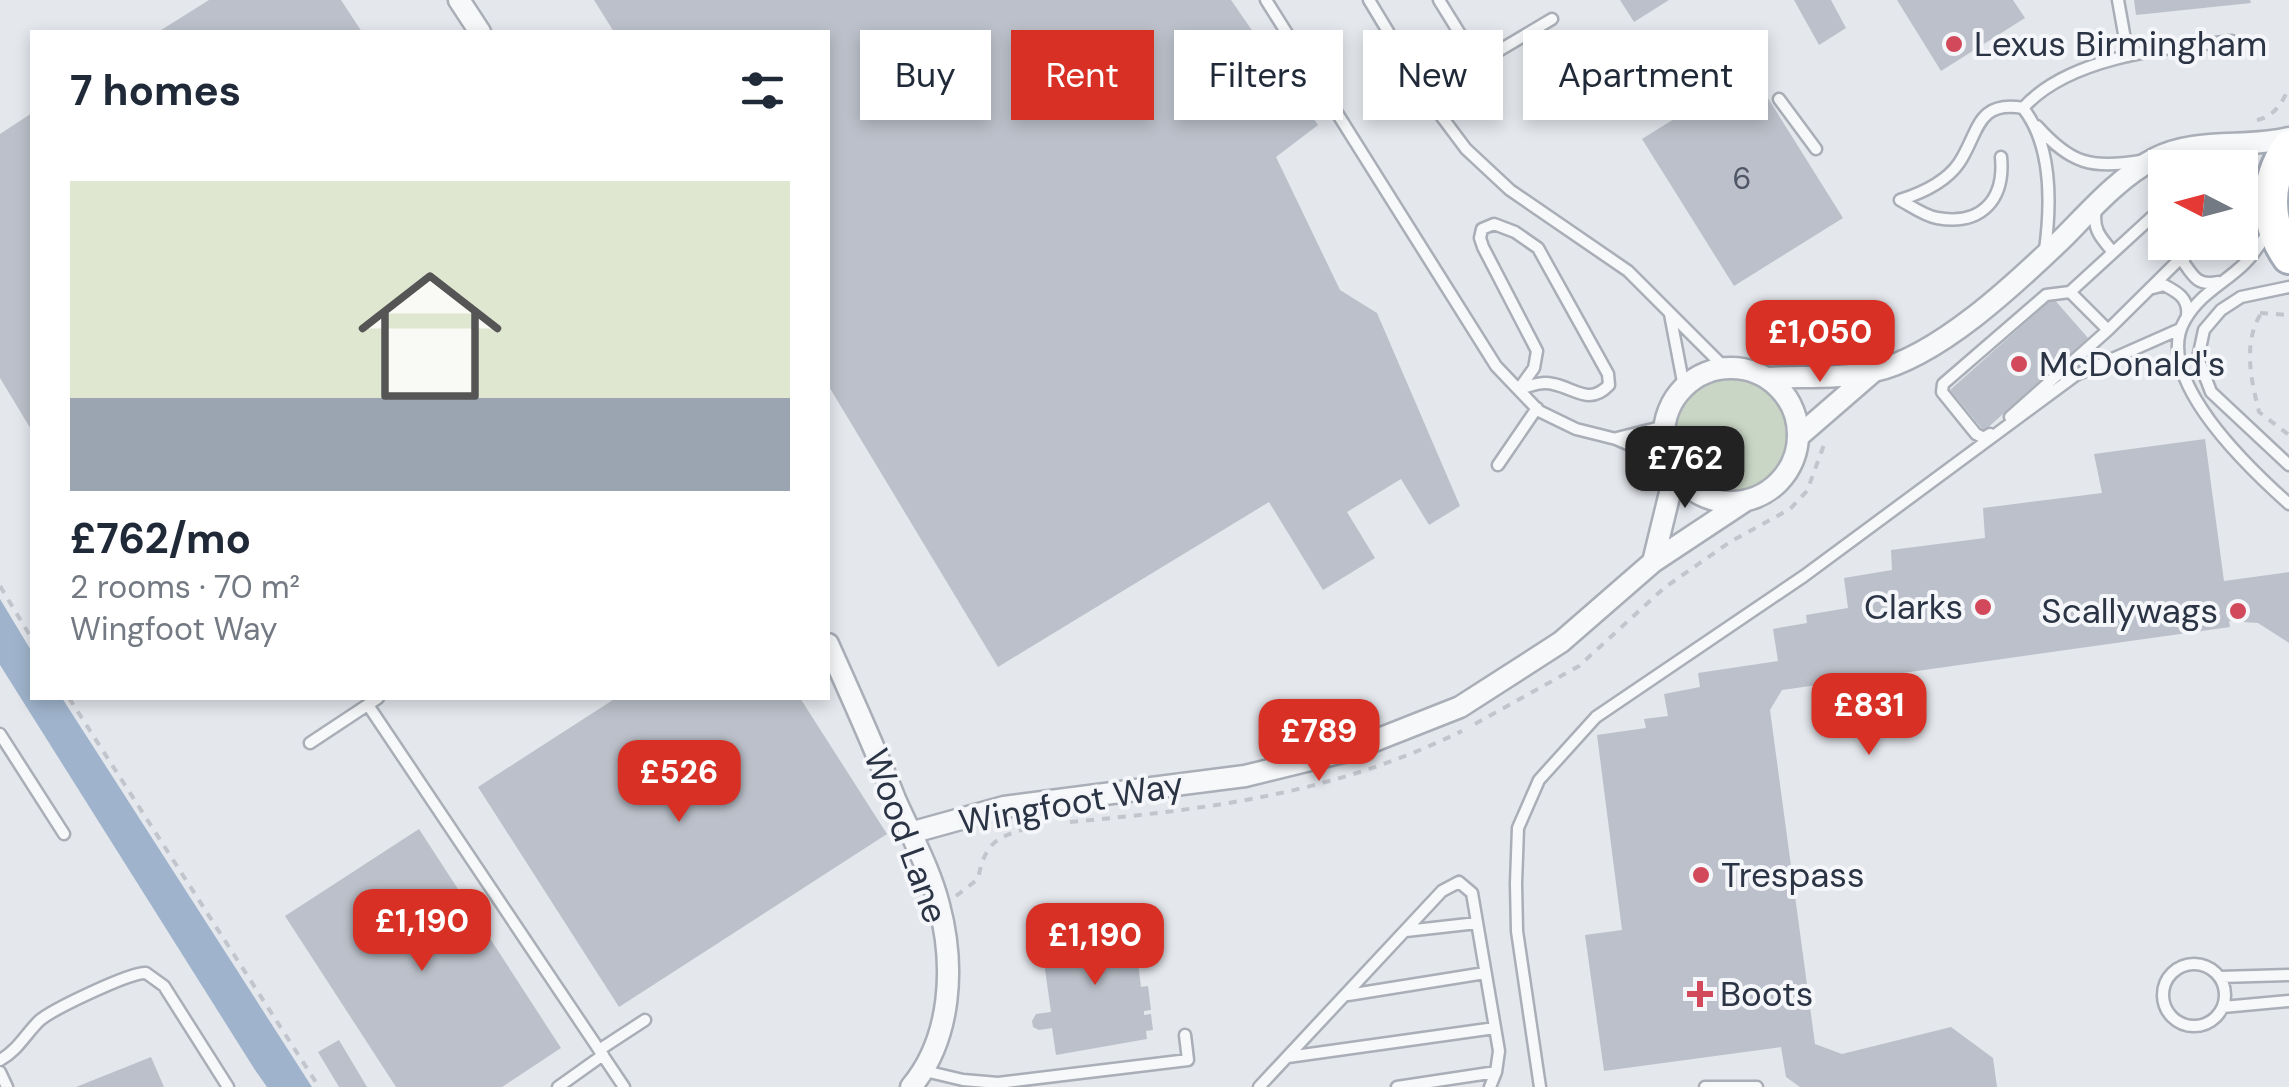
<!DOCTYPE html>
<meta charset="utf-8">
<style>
:root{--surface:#fff;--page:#f6f6f7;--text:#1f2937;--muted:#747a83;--accent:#d93025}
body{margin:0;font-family:"DM Sans",sans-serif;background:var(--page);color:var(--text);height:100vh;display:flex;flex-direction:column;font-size:38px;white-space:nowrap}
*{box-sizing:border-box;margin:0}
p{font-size:32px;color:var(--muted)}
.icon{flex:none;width:55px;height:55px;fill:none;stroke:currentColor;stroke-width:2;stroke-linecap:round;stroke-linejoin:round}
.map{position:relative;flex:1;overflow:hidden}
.details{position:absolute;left:30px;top:30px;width:800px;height:670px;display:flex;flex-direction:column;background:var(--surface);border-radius:0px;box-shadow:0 5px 15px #0003}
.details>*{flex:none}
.banner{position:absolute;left:860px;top:30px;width:950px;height:90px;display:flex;gap:20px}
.needle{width:65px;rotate:276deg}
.controls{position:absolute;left:2148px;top:150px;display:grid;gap:20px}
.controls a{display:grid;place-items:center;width:110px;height:110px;border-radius:0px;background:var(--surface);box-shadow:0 5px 15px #0003;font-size:50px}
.price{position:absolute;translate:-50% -85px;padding:0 22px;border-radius:20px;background:var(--accent);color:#fff;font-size:32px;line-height:65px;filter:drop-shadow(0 2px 5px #0008)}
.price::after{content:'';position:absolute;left:50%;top:60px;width:30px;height:22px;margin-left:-15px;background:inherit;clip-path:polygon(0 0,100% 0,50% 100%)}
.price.on{background:#222;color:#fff}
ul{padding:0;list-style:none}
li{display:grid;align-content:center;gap:20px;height:530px;padding:0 40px}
li span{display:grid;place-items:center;height:310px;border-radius:0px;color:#555}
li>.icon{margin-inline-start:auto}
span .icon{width:180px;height:180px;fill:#fffc;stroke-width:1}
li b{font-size:42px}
h2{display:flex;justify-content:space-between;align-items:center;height:120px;padding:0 40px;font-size:42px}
.chip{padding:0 35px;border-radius:0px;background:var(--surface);box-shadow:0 5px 15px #0003;font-size:35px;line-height:90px}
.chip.on{background:var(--accent);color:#fff}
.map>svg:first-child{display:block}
.green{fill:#c9d6c5}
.water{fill:#9fb4cc}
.building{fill:#bbc0ca}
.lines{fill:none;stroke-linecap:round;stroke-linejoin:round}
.service-casing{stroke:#a9aeb7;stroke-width:15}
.minor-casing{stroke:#a9aeb7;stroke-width:25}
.primary-casing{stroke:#a3abb8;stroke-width:38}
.path{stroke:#c2c5cb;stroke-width:4;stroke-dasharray:8 8;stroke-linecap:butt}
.service{stroke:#f7f8fa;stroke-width:10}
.minor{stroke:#f7f8fa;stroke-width:20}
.primary{stroke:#fff;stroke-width:32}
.poi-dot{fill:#d1495b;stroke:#f4f6f9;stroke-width:4}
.labels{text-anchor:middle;stroke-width:8;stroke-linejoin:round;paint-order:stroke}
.number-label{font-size:30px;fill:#4f5766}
.poi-label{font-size:35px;fill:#2b3445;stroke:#f4f6f9;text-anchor:start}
.street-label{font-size:35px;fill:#2b3445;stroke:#f4f6f9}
</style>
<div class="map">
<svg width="2289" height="1087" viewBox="0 0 2289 1087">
<rect width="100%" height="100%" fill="#e4e7ec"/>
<path class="green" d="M1673 435a58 58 0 1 1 116 0a58 58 0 1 1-116 0Z"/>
<path class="water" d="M0,599l32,53v46h30l250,389h-45l-12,-17 -255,-405z"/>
<path class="building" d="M209,0h132l21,32h-204z
M594,0h637l87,125 -42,32 64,133 37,23 83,193 -31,19 -28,-46 -54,33 28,46 -52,32 -54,-88 -271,165 -170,-282v-353h-214z
M1620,0h49l-35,22z
M1794,0h37l15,28 -27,17z
M1897,0h116l12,18 -84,53z
M2134,0h116l1,3 -115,12z
M1751,71l92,147 -109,68 -92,-147z
M32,113v318l-32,-53v-244z
M2053,298l35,40 -104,93 -34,-41z
M2205,439l19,142 65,-9v71l-31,-20 -29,-2 1,6 -448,63 -12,20 45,334 27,10 109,-27 42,31 4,29h-197l-14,-10 -5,-30 -177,24 -19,-136 37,-5 -25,-195 49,-7 -2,-9 24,-3 -4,-22 36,-7 -2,-14 80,-12 -5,-32 34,-6 -1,-8 42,-7 -4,-30 48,-8 -1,-20 94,-12 -2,-30 119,-15 -8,-39z
M616,698h184l87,136 -268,173 -141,-220z
M419,829l142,219 -59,39h-106l-111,-171z
M1131,922l1,4 11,-2 3,22 -10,1 5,40 7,-1 3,24 -7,1v4l7,-1 2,16 -7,1 1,8 -91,16 -4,-27 -13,2 -6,-3 -1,-6 4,-7 15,-2 -11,-78z
M339,1040l28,47h-28l-21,-35z
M151,1057l13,30h-88z"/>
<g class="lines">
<defs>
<path id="service" d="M1266,0l230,366 43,45 37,18 40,10 53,23
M1369,0l61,101 36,48 44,41 118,81 97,97
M1439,0l39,63 74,-44
M2118,0l10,56
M1779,99l37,50
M2023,108c47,-52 143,-60 209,-67
M2037,126c34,38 54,43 104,35
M1900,200c22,-7 46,-18 59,-37 20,-30 17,-63 64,-55 30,38 28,97 22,142
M1900,200c11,6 25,16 37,18 45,8 68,-19 64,-61
M2096,210c-4,19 5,28 17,42
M1494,224l21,8 23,16 70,126 1,11c-20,21 -34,3 -56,-1 -12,-3 -23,2 -34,5l15,-21 3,-17 -54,-104 -3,-9 2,-9z
M2269,231c-7,10 -14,22 -23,31 -19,20 -45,30 -61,58 -34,57 66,150 104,184
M2184,255v8c10,15 15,23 34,19
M2289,287l-48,10 -20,13 -17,20 -6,28 13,34 78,73
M2153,288l11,-3c13,7 25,13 23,30
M1670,314l14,73
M2108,330l-38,-38 95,-87
M2010,417l98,-87 89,-88
M1990,434l-6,4 -8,-4 -34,-42 1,-8 103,-89 24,-3
M1617,438l48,-12
M1498,465l39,-57
M368,705l256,382
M0,734l64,100
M310,743l68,-45
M1406,931l71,-8
M2163 995a31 31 0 1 1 62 0a31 31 0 1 1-62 0Z
M2220,977l69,-2
M1348,995l137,-22
M2223,1007l66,-6
M599,1050l46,-30
M1288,1057l207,-29
M0,1060c17,-9 25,-25 39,-39 12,-11 91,-49 107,-48l18,13 64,101
M925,1071l38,9 35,3 190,-23 -3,-25
M0,1072l7,15
M558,1087l45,-32
M1259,1087l183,-196 17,-9 13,11 27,158 -3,21 -99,15
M1490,1087l6,-15
M1540,1087l-23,-156 -1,-48 2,-55 21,-48 57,-63 208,-141 272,-201 104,-46
M1705,1087h52"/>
<path id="minor" d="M459,0l21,32
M2240,171l9,8 21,34
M1664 435a67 67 0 1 1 134 0a67 67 0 1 1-134 0Z
M1767,378c33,-2 76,1 107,-7 64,-14 141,-87 187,-131 28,-28 57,-62 93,-81 42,-22 91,-10 135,-21
M1799,436l75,-65
M1653,562l22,-90
M828,644c23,51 46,102 67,155 15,34 35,70 44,106 16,60 13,133 -28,182
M910,833l94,-26 241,-31 106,-26 109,-43 101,-65 92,-80 92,-61"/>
<path id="primary" d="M2289,147c-24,34 -24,76 0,110"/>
</defs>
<use href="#service" class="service-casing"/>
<use href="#minor" class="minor-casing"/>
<use href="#primary" class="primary-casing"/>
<path class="path" d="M2257,120c17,-3 26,-18 32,-33
M2224,242l8,11
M2260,313l29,2
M2260,315c-17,30 -9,64 -1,97l30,23
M0,586l32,53
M69,698l250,389
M1475,724l104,-58 85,-78 66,-46 60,-33 17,-18 18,-49
M1070,822c140,-13 263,-28 392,-91
M956,896l22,-17c8,-43 24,-43 62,-54"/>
<use href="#service" class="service"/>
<use href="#minor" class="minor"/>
<use href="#primary" class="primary"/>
</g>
<g class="poi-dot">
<circle cx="1954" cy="44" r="10"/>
<circle cx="2019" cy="364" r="10"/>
<circle cx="1983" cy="607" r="10"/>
<circle cx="2238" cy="611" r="10"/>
<circle cx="1701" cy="875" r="10"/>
<path d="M1695 979h10v10h10v10h-10v10h-10v-10h-10v-10h10z"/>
</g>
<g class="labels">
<g class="number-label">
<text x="1742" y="189">6</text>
</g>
<g class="poi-label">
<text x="1974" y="56">Lexus Birmingham</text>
<text x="2039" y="376">McDonald's</text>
<text x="1963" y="619" text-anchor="end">Clarks</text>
<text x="2218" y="623" text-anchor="end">Scallywags</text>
<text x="1721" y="887">Trespass</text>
<text x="1720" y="1006">Boots</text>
</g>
<g class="street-label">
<text transform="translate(1071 803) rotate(-10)" y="12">Wingfoot Way</text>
<text transform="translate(906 836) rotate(70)" y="12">Wood Lane</text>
</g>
</g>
</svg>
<div class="controls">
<a><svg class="needle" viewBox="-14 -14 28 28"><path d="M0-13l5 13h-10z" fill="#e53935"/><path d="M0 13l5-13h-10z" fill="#747a83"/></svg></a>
</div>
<b class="price" style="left:1820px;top:385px">£1,050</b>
<b class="price on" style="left:1685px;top:511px">£762</b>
<b class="price" style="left:1869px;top:758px">£831</b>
<b class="price" style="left:1319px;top:784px">£789</b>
<b class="price" style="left:679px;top:825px">£526</b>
<b class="price" style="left:422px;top:974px">£1,190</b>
<b class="price" style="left:1095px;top:988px">£1,190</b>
<div class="banner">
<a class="chip">Buy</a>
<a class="chip on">Rent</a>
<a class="chip">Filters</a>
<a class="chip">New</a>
<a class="chip">Apartment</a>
</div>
<section class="details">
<h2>7 homes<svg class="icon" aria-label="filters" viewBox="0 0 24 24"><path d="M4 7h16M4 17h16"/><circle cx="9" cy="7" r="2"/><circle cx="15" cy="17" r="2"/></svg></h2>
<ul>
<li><span style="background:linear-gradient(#dfe7d0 70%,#9aa5b1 0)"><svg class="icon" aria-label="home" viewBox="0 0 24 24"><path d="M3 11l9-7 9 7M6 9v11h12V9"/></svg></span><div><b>£762/mo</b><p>2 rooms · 70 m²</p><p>Wingfoot Way</p></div></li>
</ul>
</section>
</div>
